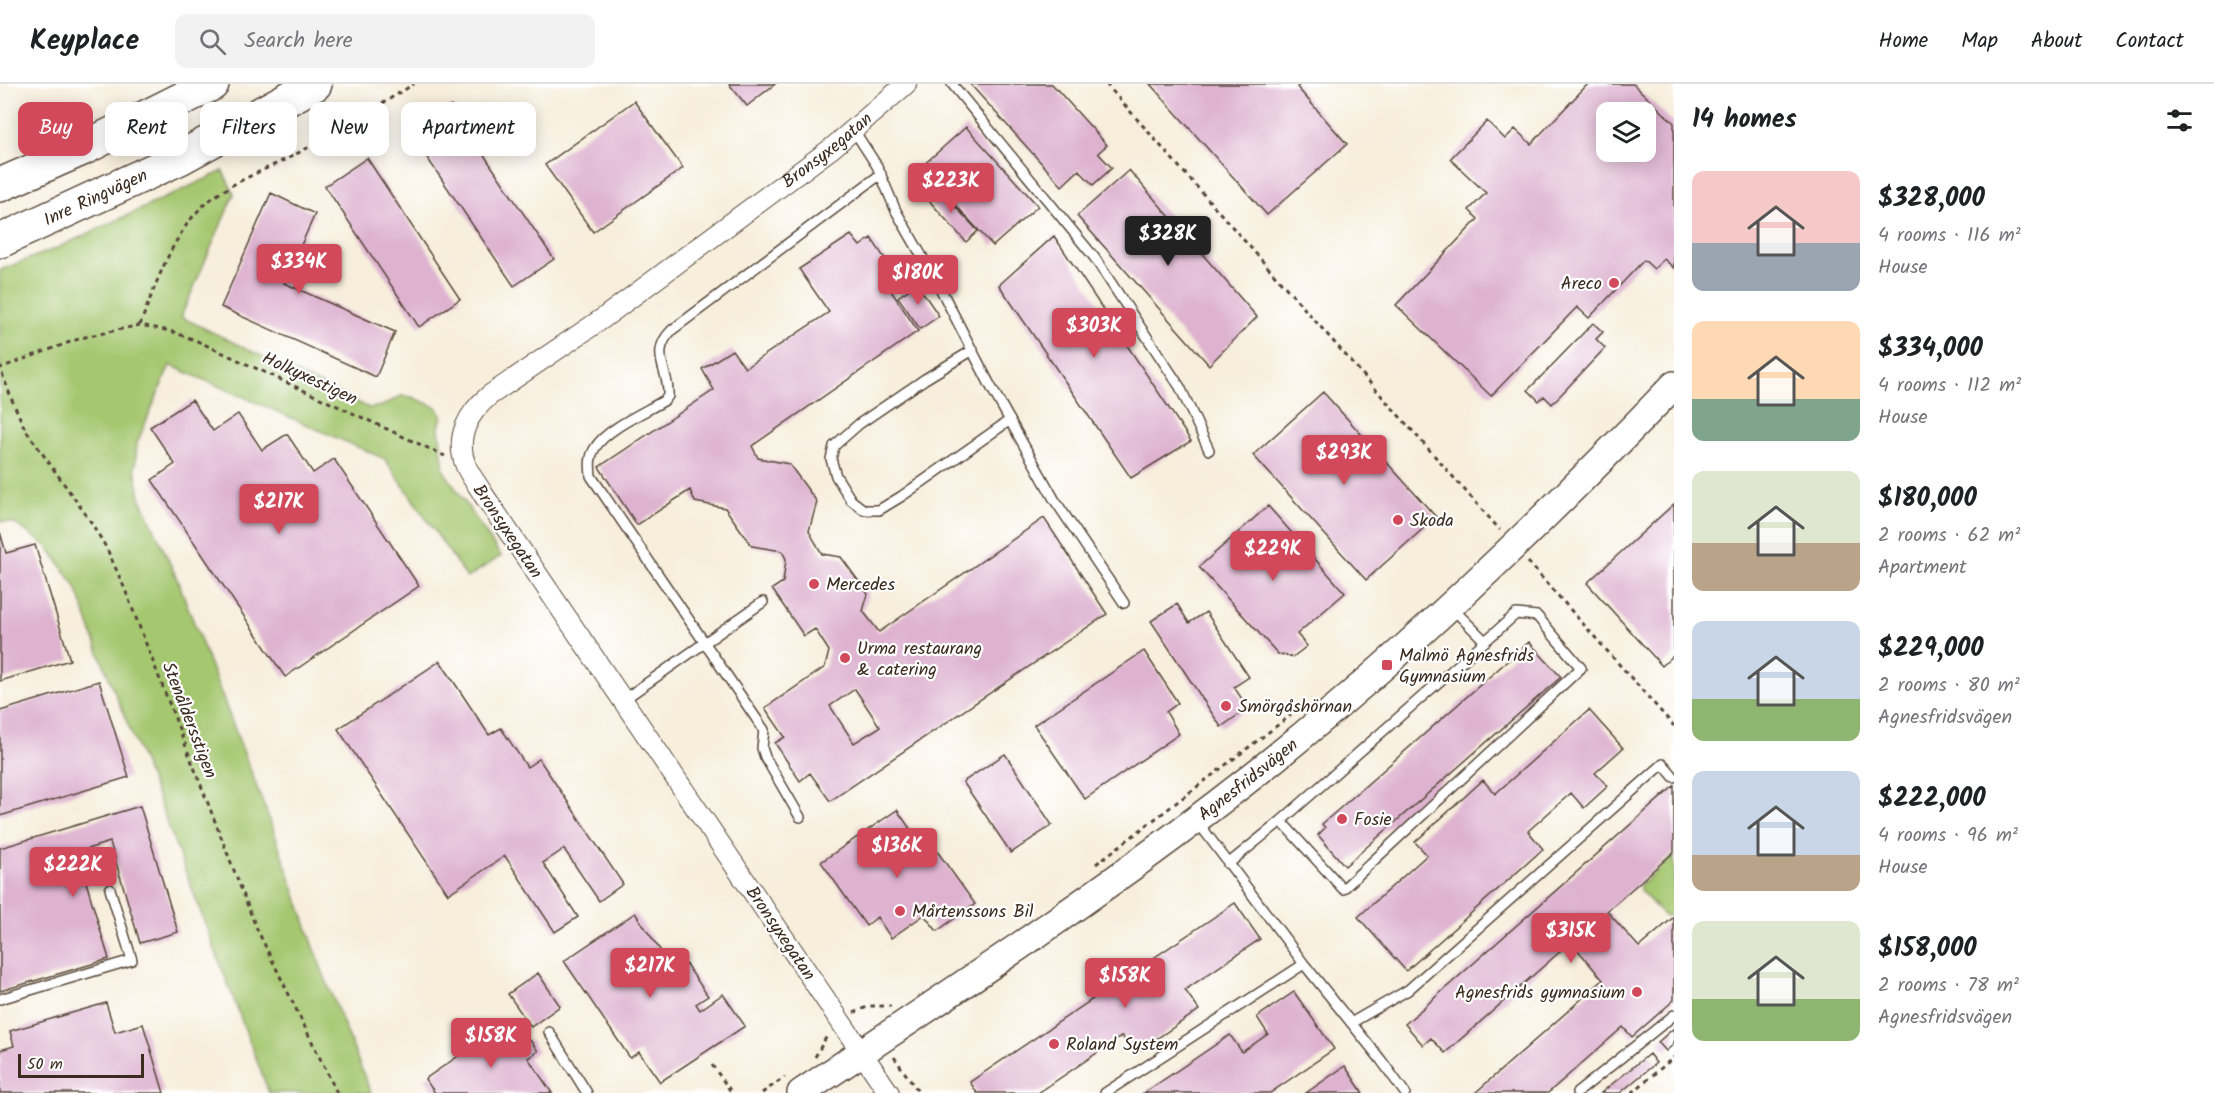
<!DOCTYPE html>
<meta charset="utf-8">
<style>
:root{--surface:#fff;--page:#f2f2f2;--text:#202124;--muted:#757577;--line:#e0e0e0;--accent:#d1495b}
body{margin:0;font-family:Kalam,sans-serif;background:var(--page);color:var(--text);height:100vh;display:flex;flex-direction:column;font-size:22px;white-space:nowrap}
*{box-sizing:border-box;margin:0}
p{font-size:20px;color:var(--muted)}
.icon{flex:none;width:33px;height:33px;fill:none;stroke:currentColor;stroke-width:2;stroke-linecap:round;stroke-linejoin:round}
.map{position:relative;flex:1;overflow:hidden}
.side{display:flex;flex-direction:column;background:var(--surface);width:540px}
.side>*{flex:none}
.banner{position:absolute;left:18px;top:18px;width:570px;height:54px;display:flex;gap:12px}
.fabs{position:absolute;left:1596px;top:18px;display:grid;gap:12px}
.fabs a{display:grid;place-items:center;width:60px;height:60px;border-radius:12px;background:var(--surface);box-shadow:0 3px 15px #0003;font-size:30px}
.scale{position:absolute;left:18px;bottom:15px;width:126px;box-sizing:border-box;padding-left:6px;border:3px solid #3b2a1e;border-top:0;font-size:16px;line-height:21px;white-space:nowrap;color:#3b2a1e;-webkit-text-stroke:4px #fff;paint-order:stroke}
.price{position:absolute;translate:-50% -51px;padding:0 14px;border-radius:6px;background:var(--accent);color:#fff;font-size:20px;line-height:39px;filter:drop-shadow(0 2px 3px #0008)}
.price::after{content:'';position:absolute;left:50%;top:36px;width:18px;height:14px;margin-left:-9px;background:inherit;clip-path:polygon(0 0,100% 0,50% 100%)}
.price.selected{background:#222;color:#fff}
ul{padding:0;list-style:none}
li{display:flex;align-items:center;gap:18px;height:150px;padding:0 18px}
li span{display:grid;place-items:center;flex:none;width:168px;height:120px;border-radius:12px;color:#555}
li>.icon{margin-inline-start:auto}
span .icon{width:72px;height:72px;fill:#fffc;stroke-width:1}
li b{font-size:26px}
h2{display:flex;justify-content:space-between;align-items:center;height:72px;padding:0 18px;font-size:26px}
.chip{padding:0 21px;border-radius:12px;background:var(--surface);box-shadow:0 3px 15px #0003;font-size:21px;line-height:54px}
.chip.selected{background:var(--accent);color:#fff}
header{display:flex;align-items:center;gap:36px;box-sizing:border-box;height:84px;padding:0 30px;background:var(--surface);border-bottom:2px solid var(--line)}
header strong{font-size:28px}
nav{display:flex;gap:33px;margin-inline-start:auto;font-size:21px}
.search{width:420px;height:54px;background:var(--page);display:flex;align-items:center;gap:15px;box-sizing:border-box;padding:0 21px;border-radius:12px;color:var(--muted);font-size:22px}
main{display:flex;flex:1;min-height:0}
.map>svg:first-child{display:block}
.green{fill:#a5c76f;stroke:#707846;stroke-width:1.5}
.building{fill:#deb3d0;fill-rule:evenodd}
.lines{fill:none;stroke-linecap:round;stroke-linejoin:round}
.service-casing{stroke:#57473a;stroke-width:12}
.minor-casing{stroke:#57473a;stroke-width:22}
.secondary-casing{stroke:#57473a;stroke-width:30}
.motorway-casing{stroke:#57473a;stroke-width:36}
.path{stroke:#57473a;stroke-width:3;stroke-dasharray:4.5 4.5;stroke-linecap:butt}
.service{stroke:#fff;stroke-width:9}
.minor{stroke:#fff;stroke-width:20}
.secondary{stroke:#fff;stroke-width:27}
.motorway{stroke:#fff;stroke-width:33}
.poi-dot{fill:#d1495b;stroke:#fff;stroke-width:2}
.labels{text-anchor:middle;stroke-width:4.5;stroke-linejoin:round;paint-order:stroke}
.street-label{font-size:18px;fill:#3b2a1e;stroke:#fff}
.poi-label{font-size:18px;fill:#3b2a1e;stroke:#fff;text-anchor:start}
</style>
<header>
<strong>Keyplace</strong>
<div class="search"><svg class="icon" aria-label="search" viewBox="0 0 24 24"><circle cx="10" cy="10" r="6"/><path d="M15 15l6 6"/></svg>Search here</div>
<nav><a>Home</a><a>Map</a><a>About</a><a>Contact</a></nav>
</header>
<main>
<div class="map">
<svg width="1674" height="1009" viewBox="0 0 1674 1009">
<rect width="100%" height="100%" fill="#fff"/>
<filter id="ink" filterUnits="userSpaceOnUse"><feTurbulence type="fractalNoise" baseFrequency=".0167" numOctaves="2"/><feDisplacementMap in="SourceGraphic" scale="12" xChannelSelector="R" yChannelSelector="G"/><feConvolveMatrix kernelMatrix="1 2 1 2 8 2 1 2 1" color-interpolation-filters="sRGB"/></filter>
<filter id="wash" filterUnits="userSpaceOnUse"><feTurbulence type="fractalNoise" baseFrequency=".008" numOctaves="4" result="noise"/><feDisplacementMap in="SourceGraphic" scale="24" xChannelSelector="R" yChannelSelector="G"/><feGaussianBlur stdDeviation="1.35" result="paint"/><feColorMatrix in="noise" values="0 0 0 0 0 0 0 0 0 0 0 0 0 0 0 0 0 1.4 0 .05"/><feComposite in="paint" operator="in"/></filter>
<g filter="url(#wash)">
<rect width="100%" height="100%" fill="#f7eedc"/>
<path class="green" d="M223,87l11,23 -53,123 188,91 13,-2 19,-10 11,1 26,11 4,8 -3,11 5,44 57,85 -34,22 -82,-119 -215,-94 -33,78 -2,26 5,28 38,84 95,248 49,141 49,123h-102l-111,-294 -59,-146 -23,-66 -28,-40 -34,-24 -14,-2v-251l57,-22z
M1674,772v55l-6,5h-4l-24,-26v-5z"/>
<g id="blocks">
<path class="building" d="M729,0h46l-28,22z
M970,0h82l55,61 -9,8 14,15 -19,17 -14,-15 -17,16z
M1150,0h151l-4,3 50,57 -80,71z
M1588,0h45l41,39v145l-10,-9 -10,10 -10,-9 -55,58 -12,-11 -86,89 -95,-91 82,-86 -9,-9 17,-17 -36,-34 37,-38 18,18 10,-10 16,15zM1606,28h40v40h-40z
M634,17l49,67 -90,64 -48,-67z
M451,22l103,153 -40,27 -103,-152z
M966,43l72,79 -45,40 -72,-79z
M367,74l93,141 -41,28 -94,-141z
M1129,86l128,147 -48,48 -132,-149z
M935,101l43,46 -12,11 -42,-47z
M271,109l44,21 -31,69 111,49 -19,45 -155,-70z
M851,151l9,11 11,-8 21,31 -11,7 37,55 -166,115 6,12 31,6 28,38 -8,29 13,23 19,3 27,37 -5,17 16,21 165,-114 63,96 -277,187 -20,-28 -10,8 -25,-38 10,-6 -20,-29 60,-41 4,-16 -14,-22 -11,7 -32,-47 11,-7 3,-23 -4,-8 -30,-5 -27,-38 -30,-6 -5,-12 -53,35 -38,-58 115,-77 -12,-21 30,-19 13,18 84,-56 -30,-43zM855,605l25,38 -26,16 -24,-37z
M1054,152l137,205 -60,37 -132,-193z
M917,200l22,32 -19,13 -22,-32z
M1593,239l10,9 -7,7 9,9 -53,56 -8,-8 -5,5 -11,-11z
M1323,308l113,125 -70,63 -113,-125z
M192,316l21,31 25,-17 24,36 25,-16 26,39 21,-14 85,127 -134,91 -133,-197 23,-16 -25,-37z
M1674,420v151l-12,11 -75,-83z
M1268,422l77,87 -48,41 10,12 -14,11 -15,-3 -79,-87z
M0,448l6,21 29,-8 35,115 -70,21z
M1177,520l12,19 17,-11 43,65 -15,10 14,21 -27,19 -70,-106z
M1529,558l32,35 -216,189 -27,-31 7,-7 -3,-4z
M1144,567l34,52 -12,9 13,22 -94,65 -51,-74z
M440,577l49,74 12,-7 26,39 12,-8 84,125 -24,17 -35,-52 -21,14 35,54 -23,15 -50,-76 -57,38 -110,-165z
M99,597l30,96 -129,39v-105z
M1589,626l34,38 -28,25 13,13 -24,22 -13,-15 -43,38 15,18 -137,122 -48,-54 69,-62 -12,-13 68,-62 12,14z
M1005,670l47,71 -41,28 -48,-71z
M1674,702v66l-67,59 32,36 35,-30v83l-42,37 -9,-10 -75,66h-73l128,-113 -32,-38 -126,111 -14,-15 -8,7 -18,-21z
M140,722l38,126 -38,11 -30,-101 -33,10 32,107 -109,32v-143z
M897,726l32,46 8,-5 38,53 -38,27 -13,-16 -33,23 -14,-21 -11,9 -45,-64z
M1235,819l25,36 -75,51 14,20 -65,44 -12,-18 -84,57h-61l-7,-11z
M635,829l40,59 11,-8 22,32 -12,8 4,6 23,-16 22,32 -85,56 -21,-30 -9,6 -66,-97z
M538,889l22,33 -29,21 -23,-33z
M1294,908l40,57 -64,44h-126l86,-58 12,17 26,-18 -11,-17z
M106,919l9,29 28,-8 21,69h-164v-43l14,-4 -4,-15z
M505,940l15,23 10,-7 8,11 -10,7 24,35h-117l-10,-14z
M1674,944v16l-8,7 -8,-9z
M1649,970l7,9 -36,30h-19z
M1345,982l18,27h-57z"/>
</g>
</g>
<g filter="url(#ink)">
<use href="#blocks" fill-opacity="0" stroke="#57473a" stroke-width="1.5"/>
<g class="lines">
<defs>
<path id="service" d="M952,0l142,173 86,130 29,63
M853,45l24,37 19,45 43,75 51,99 64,114 70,104
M973,266l-48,29 -66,45 -25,22 -3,13 5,17 15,24 13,10h15l23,-14 108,-76
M1453,525l32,32
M623,616l140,-98
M800,733l-35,-60 -3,-9 2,-18 -173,-254c-1,-10 -2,-19 4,-28 11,-19 50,-36 70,-48l3,-4c2,-26 -20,-42 4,-66l209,-156
M1197,737l107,143 77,96 24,33
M1228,780l53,-43 235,-207 21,2 44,52 -238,221 -62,-68
M0,915l132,-39 -22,-71
M1351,939l57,-33 255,-226 11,13
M549,948l38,61
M1105,1009l199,-129
M1577,1009l97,-78"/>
<g id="minor">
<path id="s1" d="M889,1009l-406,-599c-5,-9 -13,-18 -17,-28 -12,-29 3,-54 24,-71l112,-76 230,-171 74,-64"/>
</g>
<g id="secondary">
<path id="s2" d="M801,1009c157,-105 316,-209 463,-326 146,-117 281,-247 410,-382"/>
</g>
<g id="motorway">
<path d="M0,101l82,-36 130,-65"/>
<path id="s3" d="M0,157l180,-83 135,-74"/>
</g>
</defs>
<use href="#service" class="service-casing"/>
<use href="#minor" class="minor-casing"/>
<use href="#secondary" class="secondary-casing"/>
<use href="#motorway" class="motorway-casing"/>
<path class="path" d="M1106,0l394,446
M140,241c15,-39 33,-92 64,-120 27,-24 65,-36 96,-53 39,-21 76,-45 114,-68
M1528,478l146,164
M1096,780l195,-149
M854,929l15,-7h22
M815,973l13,-23
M894,973l25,36
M712,981l20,28
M337,1009l-81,-166 -132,-340 -17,-38 -16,-27 -66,-93 -13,-29 -12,-32 81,-30 59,-13 30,6 25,9 250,116
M762,1009l23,-16
M1632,1009l42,-36"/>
<use href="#service" class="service"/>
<use href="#minor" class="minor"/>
<use href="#secondary" class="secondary"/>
<use href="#motorway" class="motorway"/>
</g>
</g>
<g class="poi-dot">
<circle cx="1614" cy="199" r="6"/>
<circle cx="1398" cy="436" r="6"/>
<circle cx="814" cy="500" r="6"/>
<circle cx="845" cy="574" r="6"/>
<rect x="1381" y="575" width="12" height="12" rx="3"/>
<circle cx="1226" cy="622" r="6"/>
<circle cx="1342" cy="735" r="6"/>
<circle cx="900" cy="827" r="6"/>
<circle cx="1637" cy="908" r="6"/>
<circle cx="1054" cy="960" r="6"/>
</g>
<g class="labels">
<g class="street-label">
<text dy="6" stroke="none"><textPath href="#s1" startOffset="1254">Bronsyxegatan</textPath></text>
<text dy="6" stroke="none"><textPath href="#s3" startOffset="105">Inre Ringvägen</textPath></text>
<text transform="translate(310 294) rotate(25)" y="6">Holkyxestigen</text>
<text transform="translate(508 447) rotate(56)" y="6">Bronsyxegatan</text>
<text transform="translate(190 636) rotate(69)" y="6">Stenåldersstigen</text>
<text dy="6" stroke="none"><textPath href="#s2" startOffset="546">Agnesfridsvägen</textPath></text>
<text transform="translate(781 849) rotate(56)" y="6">Bronsyxegatan</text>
</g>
<g class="poi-label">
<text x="1602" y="205" text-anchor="end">Areco</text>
<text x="1410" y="442">Skoda</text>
<text x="826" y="506">Mercedes</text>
<text x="857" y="570">Urma restaurang<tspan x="857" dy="21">&amp; catering</tspan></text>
<text x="1399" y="577">Malmö Agnesfrids<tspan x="1399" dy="21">Gymnasium</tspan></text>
<text x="1238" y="628">Smörgåshörnan</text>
<text x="1354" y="741">Fosie</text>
<text x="912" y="833">Mårtenssons Bil</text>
<text x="1625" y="914" text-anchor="end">Agnesfrids gymnasium</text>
<text x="1066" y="966">Roland System</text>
</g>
</g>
</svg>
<div class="fabs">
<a><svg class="icon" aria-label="layers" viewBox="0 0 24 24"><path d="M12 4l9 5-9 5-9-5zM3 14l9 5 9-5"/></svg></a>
</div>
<div class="scale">50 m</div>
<b class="price" style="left:951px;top:130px">$223K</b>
<b class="price selected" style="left:1168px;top:183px">$328K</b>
<b class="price" style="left:299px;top:211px">$334K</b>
<b class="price" style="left:918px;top:222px">$180K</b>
<b class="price" style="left:1094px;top:275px">$303K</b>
<b class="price" style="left:1344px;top:402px">$293K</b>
<b class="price" style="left:279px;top:451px">$217K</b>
<b class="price" style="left:1273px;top:498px">$229K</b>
<b class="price" style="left:897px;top:795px">$136K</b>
<b class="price" style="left:73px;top:814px">$222K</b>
<b class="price" style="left:1571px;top:880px">$315K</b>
<b class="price" style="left:650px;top:915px">$217K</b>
<b class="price" style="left:1125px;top:925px">$158K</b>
<b class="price" style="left:491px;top:985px">$158K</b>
<div class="banner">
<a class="chip selected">Buy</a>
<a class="chip">Rent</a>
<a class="chip">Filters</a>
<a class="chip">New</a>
<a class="chip">Apartment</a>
</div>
</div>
<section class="side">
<h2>14 homes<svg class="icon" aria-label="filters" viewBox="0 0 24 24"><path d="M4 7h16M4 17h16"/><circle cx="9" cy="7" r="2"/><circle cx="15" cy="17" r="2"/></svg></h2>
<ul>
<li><span style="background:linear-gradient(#f6c9c9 60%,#9aa5b1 0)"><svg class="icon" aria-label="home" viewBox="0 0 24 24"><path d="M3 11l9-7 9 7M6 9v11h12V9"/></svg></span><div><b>$328,000</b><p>4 rooms · 116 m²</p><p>House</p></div></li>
<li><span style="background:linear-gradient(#ffd9b3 65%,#7fa58c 0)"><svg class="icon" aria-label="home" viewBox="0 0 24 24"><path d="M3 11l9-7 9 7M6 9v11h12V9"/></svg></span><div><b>$334,000</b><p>4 rooms · 112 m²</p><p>House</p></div></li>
<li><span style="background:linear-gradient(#dfe7d0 60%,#b9a48a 0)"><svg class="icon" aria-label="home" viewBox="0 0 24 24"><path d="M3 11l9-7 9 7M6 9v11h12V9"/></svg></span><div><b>$180,000</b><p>2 rooms · 62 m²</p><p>Apartment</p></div></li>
<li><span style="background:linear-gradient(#c9d6e8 65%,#8fb573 0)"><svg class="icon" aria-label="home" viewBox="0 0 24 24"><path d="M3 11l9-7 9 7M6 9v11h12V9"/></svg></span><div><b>$229,000</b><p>2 rooms · 80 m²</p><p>Agnesfridsvägen</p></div></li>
<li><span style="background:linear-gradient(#c9d6e8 70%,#b9a48a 0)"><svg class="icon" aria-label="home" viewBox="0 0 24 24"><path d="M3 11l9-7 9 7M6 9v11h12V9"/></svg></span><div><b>$222,000</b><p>4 rooms · 96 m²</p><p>House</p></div></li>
<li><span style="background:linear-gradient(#dfe7d0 65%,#8fb573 0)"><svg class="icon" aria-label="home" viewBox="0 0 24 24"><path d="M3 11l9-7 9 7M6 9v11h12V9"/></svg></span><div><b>$158,000</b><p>2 rooms · 78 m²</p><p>Agnesfridsvägen</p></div></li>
</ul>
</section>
</main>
